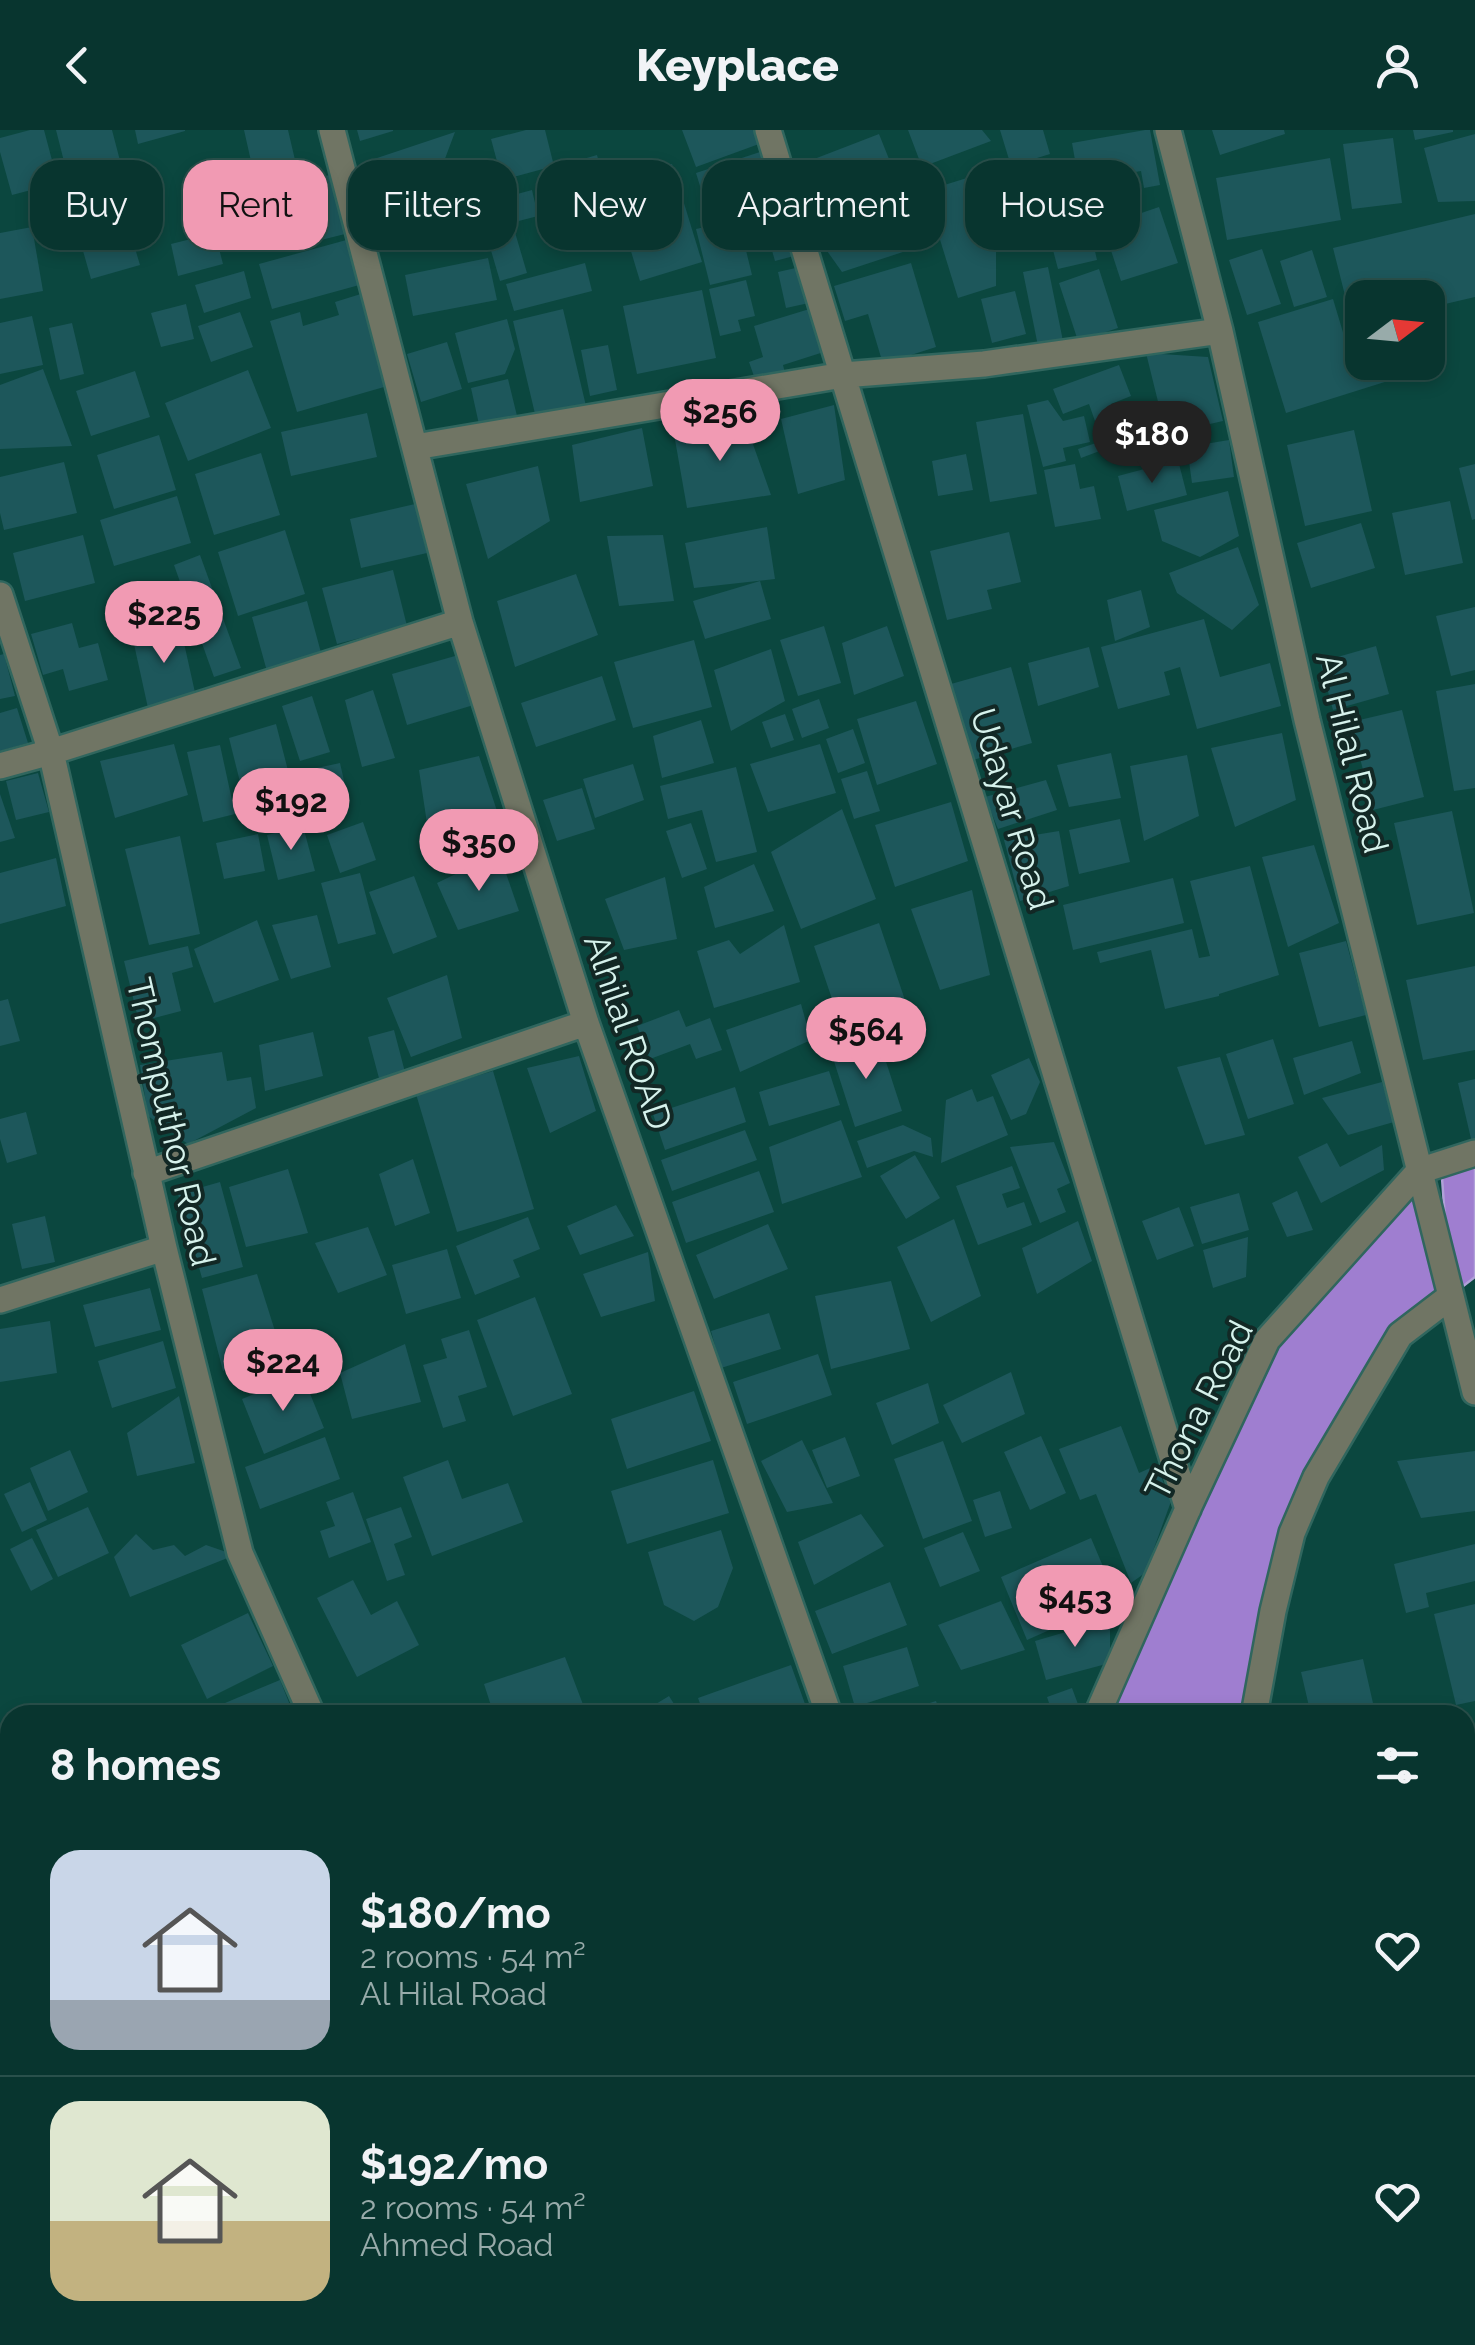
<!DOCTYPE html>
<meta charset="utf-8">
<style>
:root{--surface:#08352f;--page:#16403b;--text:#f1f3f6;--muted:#98abaa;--line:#29504b;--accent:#f19ab3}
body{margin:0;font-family:Raleway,sans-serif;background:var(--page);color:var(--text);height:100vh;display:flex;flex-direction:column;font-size:38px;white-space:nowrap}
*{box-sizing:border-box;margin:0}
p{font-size:32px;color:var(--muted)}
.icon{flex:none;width:55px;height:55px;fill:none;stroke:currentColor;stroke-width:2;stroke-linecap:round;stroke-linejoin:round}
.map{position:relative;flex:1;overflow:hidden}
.panel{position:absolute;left:0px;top:1575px;width:1475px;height:640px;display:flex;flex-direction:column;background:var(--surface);border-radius:30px 30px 0 0;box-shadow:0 5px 15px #0003,0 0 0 2px var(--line)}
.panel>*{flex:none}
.top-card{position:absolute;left:30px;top:30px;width:1415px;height:90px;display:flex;gap:20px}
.needle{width:65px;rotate:74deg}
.tools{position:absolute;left:1345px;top:150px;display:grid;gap:20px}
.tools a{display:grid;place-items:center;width:100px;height:100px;border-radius:20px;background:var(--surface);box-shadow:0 5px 15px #0003,0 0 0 2px var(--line);font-size:50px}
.price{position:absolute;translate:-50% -85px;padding:0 22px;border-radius:35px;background:var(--accent);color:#111;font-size:32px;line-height:65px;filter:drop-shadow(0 2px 5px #0008)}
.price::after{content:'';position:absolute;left:50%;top:60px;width:30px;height:22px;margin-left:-15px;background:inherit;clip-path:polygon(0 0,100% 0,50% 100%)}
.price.active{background:#222;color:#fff}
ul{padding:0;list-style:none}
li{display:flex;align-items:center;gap:30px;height:250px;padding:0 50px}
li+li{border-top:2px solid var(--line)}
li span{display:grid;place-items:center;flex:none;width:280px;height:200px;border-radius:30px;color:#555}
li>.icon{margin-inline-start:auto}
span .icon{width:120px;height:120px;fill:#fffc;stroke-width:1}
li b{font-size:42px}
h2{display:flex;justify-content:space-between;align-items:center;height:120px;padding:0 50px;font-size:42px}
.tag{padding:0 35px;border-radius:30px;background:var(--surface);box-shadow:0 5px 15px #0003,0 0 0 2px var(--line);font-size:35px;line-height:90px}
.tag.active{background:var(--accent);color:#111}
header{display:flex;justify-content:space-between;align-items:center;height:130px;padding:0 50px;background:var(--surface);font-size:45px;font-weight:800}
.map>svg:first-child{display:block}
.water{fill:#9f7ed0;stroke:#b0a1d8;stroke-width:2.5}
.building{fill:#1d575b}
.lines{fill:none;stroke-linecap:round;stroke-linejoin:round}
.street-casing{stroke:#30665e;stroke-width:30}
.street{stroke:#707564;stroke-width:25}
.labels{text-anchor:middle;stroke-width:8;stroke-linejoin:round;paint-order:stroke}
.street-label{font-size:35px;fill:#d6f2ec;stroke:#122825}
</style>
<header><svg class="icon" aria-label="back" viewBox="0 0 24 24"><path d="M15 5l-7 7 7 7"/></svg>Keyplace<svg class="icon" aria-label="person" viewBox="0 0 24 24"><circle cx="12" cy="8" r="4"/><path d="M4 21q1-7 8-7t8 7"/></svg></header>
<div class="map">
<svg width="1475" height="2215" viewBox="0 0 1475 2215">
<rect width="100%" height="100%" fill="#0b473f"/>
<path class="water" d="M1475,1023v124l-75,58 -109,186 -44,194h-150l170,-375 152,-169 31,117 -9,-124z
M732,2205h127l-5,10h-128z"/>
<path class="building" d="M30,0h14l14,53 -46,12 -12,-43v-14z
M56,0h56l12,46 -53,13z
M135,0h50v1l-47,13z
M244,0h44l11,47 -42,11z
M357,0h36v1l-33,10z
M526,0h19l9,36 -52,14 -11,-41z
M682,0h72l5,14 -63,23z
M908,0h74l9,11 -69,26z
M1000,0h43l7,24 -39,12z
M1145,0h5l10,55 -16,3 -3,-17 -17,3 5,23 -46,8 -11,-62z
M1212,0h72l1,4 -65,21z
M1413,0h40v2l-38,8z
M455,2l-24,64 -52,-1 -11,-34z
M879,4l22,55 -71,27 -21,-55z
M1475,4v67l-37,1 -14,-54z
M1393,8l9,65 -50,6 -9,-65z
M760,22l16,50 -65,20 -15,-49z
M597,25l13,48 -30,8 -14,-47z
M1330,28l11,62 -114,20 -11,-62z
M672,34l30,98 -62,19 -30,-99z
M996,39v117l-38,12 -33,-107z
M226,44l11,38 -35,10 -11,-38z
M330,45l15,59 -72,18 -16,-59z
M1065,56l8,36 -34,7 -2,-9 -26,6 -5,-28z
M532,60l6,26 -55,14 -6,-25z
M120,68l20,67 -49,14 -19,-67z
M422,69l4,32 -44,5 -4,-32z
M1159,77l19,56 -57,18 -18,-55z
M783,79l11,47 -19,5 -8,-28 -24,5 9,37 -42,10 -14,-56z
M1475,84v83l-47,11v-10h-66v26l-9,3 -20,-79z
M868,85l41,35 -67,22 -27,-38z
M1089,95l8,35 -39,9 -9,-34z
M32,97l11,64 -43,8v-66z
M514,99l13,44 -27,8 -13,-44z
M215,103l8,31 -45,12 -7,-32z
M350,109l13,45 -91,25 -13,-45z
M1262,119l19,55 -34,11 -18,-55z
M1312,120l15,47 -33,10 -14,-46z
M488,128l9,42 -84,16 -8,-41z
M585,133l7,28 -78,20 -8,-27z
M911,133l25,84 -53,17 -15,-50 -23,7 -11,-35z
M800,137l9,36 -23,5 -8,-36z
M1048,137l15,74 -25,5 -15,-74z
M1099,139l19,59 -40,13 -19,-58z
M244,141l7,27 -47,15 -9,-28z
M746,150l9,36 -17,4 3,11 -21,5 -11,-47z
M702,160l14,68 -79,16 -14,-68z
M1015,161l11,43 -34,9 -11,-44z
M364,163l27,92 -94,27 -27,-91 30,-9 3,14 36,-11 -4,-13z
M1333,169l15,50 14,-4v17h41l4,13 -121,38 -28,-91z
M186,174l8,35 -33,8 -10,-34z
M816,177l14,43 -47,15 2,8 -29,9 -7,-20 14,-5 -9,-31z
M563,179l23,97 -50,12 -23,-97z
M240,182l13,35 -42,15 -13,-36z
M32,186l11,49 -43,9v-51z
M507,189l8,30 -10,25 -37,9 -13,-50z
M72,193l12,51 -24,6 -11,-52z
M447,212l15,47 -41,13 -14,-48z
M608,215l9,45 -27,6 -9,-46z
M1146,223l62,4 15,64 -57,13z
M1119,235l12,31 -20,8 3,8 13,-4 5,16 -24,9 5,13 -32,12 -3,-9 24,-8 -13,-37 -26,10 -10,-25z
M43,239l29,77 -72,3v-64z
M248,240l23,58 -83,33 -23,-58z
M135,241l15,46 -59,19 -15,-45z
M508,249l10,41 -38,9 -9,-41z
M1048,270l15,21 21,-5 6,26 -27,6 3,13 -23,6 -16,-62z
M834,275l11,75 -47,14 -17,-75z
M367,283l10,44 -86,19 -10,-44z
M1023,284l14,80 -47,8 -14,-80z
M743,286l28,79 -84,13 -13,-74z
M642,298l11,58 -73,16 -8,-57z
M1354,300l18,81 -67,15 -18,-81z
M159,305l17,55 -62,19 -17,-54z
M1229,310l5,37 -42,6 -5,-36z
M261,323l19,62 -66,20 -19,-61z
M966,324l7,36 -35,6 -6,-35z
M1178,330l9,35 -60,16 -9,-35z
M64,332l13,51 -73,17 -4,-17v-36z
M1075,334l5,25 14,-3 7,33 -46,8 -11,-57z
M1475,334v55l-3,1 -13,-52z
M538,336l12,55 -62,38 -22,-75z
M1228,361l11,45 -39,21 -38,-16 -8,-31z
M177,366l14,47 -77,23 -14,-46z
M1450,371l13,62 -58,12 -13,-62z
M415,374l12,49 -66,15 -11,-49z
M1361,393l14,45 -64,20 -14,-45z
M767,397l8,52 -81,9 -9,-45z
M285,400l20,64 -67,22 -20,-64z
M1009,402l12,50 -34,8 5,19 -45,11 -17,-69z
M83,405l12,48 -70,18 -12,-48z
M663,405l11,66 -55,5 -12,-70z
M1238,417l21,58 -27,25 -55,-37 -8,-20z
M200,425l41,113 -27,9 -40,-112z
M393,440l14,56 -70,18 -15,-56z
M576,444l22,61 -83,32 -18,-66z
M760,451l11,38 -66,20 -12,-38z
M1141,460l9,37 -35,14 -8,-41z
M307,471l16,59 -55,15 -16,-58z
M1475,477v63l-24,6 -15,-60z
M1204,489l16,58 50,-14 11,43 -84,23 -17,-62 -16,5 6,23 -52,14 -17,-62z
M72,493l7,25 19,-5 10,37 -39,11 -6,-22 -20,6 -12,-41z
M180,495l16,72 -48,11 -16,-73z
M824,496l17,57 -43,13 -18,-56z
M887,496l17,50 -50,19 -12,-52z
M694,510l18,67 -79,21 -19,-66z
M1376,516l13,48 -56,16 -13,-48z
M1089,517l10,40 -61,19 -10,-43z
M771,519l14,52 -54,30 -17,-61z
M4,524l11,42 -15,3v-44z
M462,524l15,50 -70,21 -15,-51z
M1011,537l21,76 -59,17 -22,-76z
M602,546l14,44 -80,27 -15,-44z
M1475,554v104l-21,3 -18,-100z
M373,560l22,68 -33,9 -17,-67z
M312,566l18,56 -30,9 -18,-55z
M819,569l10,29 -27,10 -10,-29z
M916,571l21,63 -60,21 -20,-66z
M17,578l11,35 -28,8v-38z
M1402,580l22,87 -51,13 -22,-88z
M785,584l9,26 -23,8 -9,-26z
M701,590l13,43 -52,15 -9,-42z
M276,594l15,58 -46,20 -16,-64z
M853,599l12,34 -27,10 -12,-34z
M1282,603l14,67 -61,27 -24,-79z
M174,614l14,51 -73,23 -15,-57z
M820,614l16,49 -68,19 -18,-48z
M220,615l15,69 -32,8 -16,-70z
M1111,623l10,45 -52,9 -12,-42z
M1187,625l12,61 -55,25 -14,-75z
M479,626l18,55 -69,19 -9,-60z
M340,633l9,40 -37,13 -9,-45z
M633,634l11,36 -49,18 -12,-39z
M736,637l21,85 -41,10 -14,-52 -34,9 -8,-33z
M867,641l13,40 -26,8 -13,-40z
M38,643l11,39 -33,8 -10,-39z
M1046,650l11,30 -59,19 -13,-32z
M582,658l13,41 -38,12 -14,-41z
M0,664l15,44 -15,4z
M951,672l17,59 -73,26 -20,-62z
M842,679l34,90 -75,30 -30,-77z
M1452,681l22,102 -57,12 -23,-102z
M1120,689l10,43 -51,12 -10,-44z
M363,692l13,38 -36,13 -13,-38z
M691,693l16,46 -25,9 -16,-47z
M303,696l12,45 -37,9 -11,-45z
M1059,701l10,55 -49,15 -16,-61z
M258,704l7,37 -41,8 -8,-36z
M180,706l20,98 -51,11 -24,-96z
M1314,715l25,78 -51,24 -26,-90z
M499,723l20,58 -61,19 -21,-47z
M56,728l10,48 -66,18v-51z
M754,734l20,47 -59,17 -11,-41z
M1250,736l29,109 -60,19v2l-54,13 -14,-59 -51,13 -3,-11 95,-23 7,29 11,-2 -20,-75z
M360,743l16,61 -38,10 -17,-61z
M414,746l23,61 -44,17 -24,-62z
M665,747l12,62 -53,11 -19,-51z
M1173,748l11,45 -111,27 -10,-45z
M972,760l18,85 -50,15 -29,-81z
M317,785l14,52 -40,12 -19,-54z
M257,790l22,60 -65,23 -20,-54z
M879,793l30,89 -65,22 -30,-88z
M784,795l16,57 -86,26 -17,-57 32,-11 11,14z
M1346,811l20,74 -47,12 -20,-74z
M188,816l5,21 -21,6 9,38 -42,11 -15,-61z
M1475,836v84l-52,10 -17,-80z
M447,845l15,63 -51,19 -24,-59z
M8,869l12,42 -20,5v-45z
M801,874l10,36 -71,32 -14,-42z
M679,880l7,17 24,-9 12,32 -26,9 -6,-15 -40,15 -13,-33z
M394,900l12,46 -26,6 -12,-45z
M313,902l10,44 -58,15 -6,-46z
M878,907l24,74 -47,16 -24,-75z
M1273,909l21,65 -46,15 -22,-65z
M1352,911l9,32 -57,22 -11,-37z
M222,922l5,29 24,-4 5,31 -68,36 -40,-28 -8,-51z
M579,926l17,55 -46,22 -23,-65z
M1220,927l25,78 -40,10 -28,-78z
M1029,928l11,24 -14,32 -15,6 -20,-45z
M493,941l41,138 -77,23 -41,-138z
M829,941l11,34 -71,21 -10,-34z
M1475,949v63l-3,1 -14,-60z
M1382,952l12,40 -46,13 -26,-37z
M735,957l11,35 -81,28 -12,-36z
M972,959l5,13 16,-6 15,39 -67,28 5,-63z
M26,982l11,42 -30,9 -7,-24v-20z
M841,990l21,57 -80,27 -13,-57z
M903,995l28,13 2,19 -19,-6 -47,17 -10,-27z
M745,1000l12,30 -85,31 -11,-31z
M1054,1012l16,41 -13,6 9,23 -26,11 -30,-76z
M1327,1013l13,24 42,-22 2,25 -63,33 -23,-46z
M915,1025l25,43 -34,21 -26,-43z
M413,1029l17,54 -35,13 -16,-52z
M1012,1036l8,22 -18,6 5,14 17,-6 8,23 -54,20 -22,-59z
M288,1039l20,64 -62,14 -17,-60z
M759,1041l15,41 -88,31 -14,-41z
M220,1052l23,85 -41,11 -24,-84z
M1297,1061l16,39 -26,7 -15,-34z
M1239,1063l10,37 -47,14 -12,-37z
M616,1075l18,31 -54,19 -13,-29z
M1179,1077l15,39 -37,14 -15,-39z
M45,1086l10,46 -33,7 -10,-45z
M528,1087l12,32 -27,11 7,17 -45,18 -19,-49z
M954,1089l27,77 -50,26 -34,-75z
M1078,1091l14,40 -55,33 -15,-46z
M768,1094l20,45 -74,30 -18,-44z
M368,1097l19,48 -49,18 -23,-50z
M1248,1107l-2,40 -33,11 -10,-38z
M447,1119l14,49 -55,16 -14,-49z
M648,1122l7,49 -54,16 -18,-43z
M257,1144l24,76 -58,21 -21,-82z
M891,1151l19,68 -79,20 -16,-73z
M150,1158l11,42 -66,17 -12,-42z
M535,1167l37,97 -59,22 -36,-96z
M769,1183l12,36 -60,19 -10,-37z
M50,1191l7,52 -57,9v-53z
M469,1200l18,57 -29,9 8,25 -23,7 -20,-63 24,-7 -6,-19z
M163,1211l13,47 -64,20 -14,-47z
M405,1214l16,58 -69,17 -12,-46z
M818,1224l14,41 -85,29 -14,-42z
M1011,1242l14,42 -63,29 -19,-38z
M302,1244l22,54 -60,26 -22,-55z
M928,1253l11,40 -47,22 -16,-42z
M694,1261l17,50 -84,28 -16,-50z
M179,1266l16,67 -58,13 -10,-43z
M1121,1296l18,47 18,-8 7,19 9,12 -28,77 -14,10 -35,-89 -16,6 -21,-51z
M1041,1306l25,57 -36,17 -26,-58z
M325,1307l15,42 -80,30 -15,-42z
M845,1307l15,39 -33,12 -15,-38z
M802,1310l31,63 -46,9 -26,-51z
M943,1311l29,80 -49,18 -29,-80z
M70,1320l18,42 -40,19 -18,-43z
M1475,1321v60l-54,7 -24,-57z
M448,1330l14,39 46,-16 15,39 -91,34 -29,-79z
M713,1330l16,53 -102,31 -16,-53z
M30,1352l17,38 -25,12 -18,-38z
M1000,1361l12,37 -27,9 -12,-37z
M353,1362l18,50 -42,16 -9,-27 15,-5 -9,-24z
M88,1377l21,46 -51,24 -22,-47z
M401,1377l11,30 -18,7 11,31 -18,6 -21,-62z
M861,1384l23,32 -70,39 -16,-43z
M721,1400l12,38 -15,39 -24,14 -30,-16 -16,-53z
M963,1402l17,39 -40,16 -16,-39z
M136,1404l17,16 21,-5 11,11 21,-11 29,10 -105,42 -16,-40z
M32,1408l21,41 -22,12 -21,-42z
M1091,1408l30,71 -13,-5 -81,36 -26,-63z
M1475,1414v37l-49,12 3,14 -23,6 -12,-49z
M353,1450l18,35 26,-14 22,44 -62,32 -40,-79z
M890,1452l17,43 -75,29 -17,-43z
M1001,1471l24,49 -64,20 -23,-45z
M1475,1474v97l-19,4 -22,-91z
M248,1483l25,53 -66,33 -26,-54z
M1110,1489v44l-64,17 -11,-39z
M907,1517l12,39 -64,21 -12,-41z
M565,1527l22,58h-93l-10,-31z
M1363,1529l12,53 -14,3h-50l-10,-43z
M791,1535l18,50h-105l-6,-17z
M280,1550l14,35h-65l-4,-12z
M1072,1558l10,27h-29l-6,-18z
M669,1566l12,19h-43z
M936,1571l5,14h-46v-1z
M1432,1576l4,9h-26z
M4,1684l6,21v16l-10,3v-38z
M10,1837v73l-10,4v-72z
M1469,1839l6,20v37l-10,3v-59z
M1475,1954v58l-10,3v-58z
M1475,2022v36l-7,2 -3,-9v-26z
M1469,2073l6,16v51l-10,4v-69z
M274,2205h66l4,10h-93z
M389,2205h41l-18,10h-13z
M527,2205h61l-16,10h-56l-1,-3z
M941,2205h30l-18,10h-7z
M1176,2205h30l4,10h-45l-2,-4z
M1215,2205h42l3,10h-42z
M1289,2205h41l3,10h-62l19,-7z
M1395,2205h44l3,10h-47l-2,-9z"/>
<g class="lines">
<defs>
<path id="street" d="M332,0l128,492 126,401 243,692
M768,0l420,1379
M1168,0l52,201 87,389 168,672
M415,317l428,-72 141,-11 236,-33
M0,465l51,157 113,496 76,305 72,162
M0,636l51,-14 409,-130
M146,1043l440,-150
M0,1170l164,-52
M1097,1585l93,-211 77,-164 152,-169 56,-18
M1254,1585l19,-104 19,-78 24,-56 84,-142 51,-39
M0,1818l10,-4
M0,1992l10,22
M98,2205l4,10
M634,2205l5,10
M726,2215l6,-10
M854,2215l5,-10"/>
</defs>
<use href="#street" class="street-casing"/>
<use href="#street" class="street"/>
</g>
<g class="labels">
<g class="street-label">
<text transform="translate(1352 623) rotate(76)" y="12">Al Hilal Road</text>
<text transform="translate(1012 679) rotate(73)" y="12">Udayar Road</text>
<text transform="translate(628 902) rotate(71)" y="12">Alhilal ROAD</text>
<text transform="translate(171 992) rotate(77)" y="12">Thomputhor Road</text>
<text transform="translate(1199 1280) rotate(-63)" y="12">Thona Road</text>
</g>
</g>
</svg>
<div class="tools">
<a><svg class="needle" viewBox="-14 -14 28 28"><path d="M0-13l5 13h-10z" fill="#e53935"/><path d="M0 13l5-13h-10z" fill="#98abaa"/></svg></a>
</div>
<b class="price" style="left:720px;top:334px">$256</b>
<b class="price active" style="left:1152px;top:356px">$180</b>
<b class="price" style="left:164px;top:536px">$225</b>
<b class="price" style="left:291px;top:723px">$192</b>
<b class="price" style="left:479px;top:764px">$350</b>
<b class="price" style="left:866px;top:952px">$564</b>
<b class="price" style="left:283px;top:1284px">$224</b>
<b class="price" style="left:1075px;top:1520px">$453</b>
<div class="top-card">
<a class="tag">Buy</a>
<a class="tag active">Rent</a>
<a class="tag">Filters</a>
<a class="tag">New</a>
<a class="tag">Apartment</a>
<a class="tag">House</a>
</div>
<section class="panel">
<h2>8 homes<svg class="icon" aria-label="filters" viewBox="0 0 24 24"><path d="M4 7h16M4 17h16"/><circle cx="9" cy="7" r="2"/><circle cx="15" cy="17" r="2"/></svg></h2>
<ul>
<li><span style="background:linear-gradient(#c9d6e8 75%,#9aa5b1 0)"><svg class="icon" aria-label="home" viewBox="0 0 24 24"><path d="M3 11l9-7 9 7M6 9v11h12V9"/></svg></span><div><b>$180/mo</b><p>2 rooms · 54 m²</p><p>Al Hilal Road</p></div><svg class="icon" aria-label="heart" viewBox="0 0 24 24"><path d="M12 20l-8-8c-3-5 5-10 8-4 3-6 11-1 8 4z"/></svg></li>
<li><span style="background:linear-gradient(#dfe7d0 60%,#c2b280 0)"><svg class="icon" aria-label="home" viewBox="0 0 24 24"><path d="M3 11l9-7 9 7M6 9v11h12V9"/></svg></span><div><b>$192/mo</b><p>2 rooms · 54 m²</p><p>Ahmed Road</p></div><svg class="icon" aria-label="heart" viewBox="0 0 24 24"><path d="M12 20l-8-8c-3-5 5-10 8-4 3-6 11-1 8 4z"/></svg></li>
</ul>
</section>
</div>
